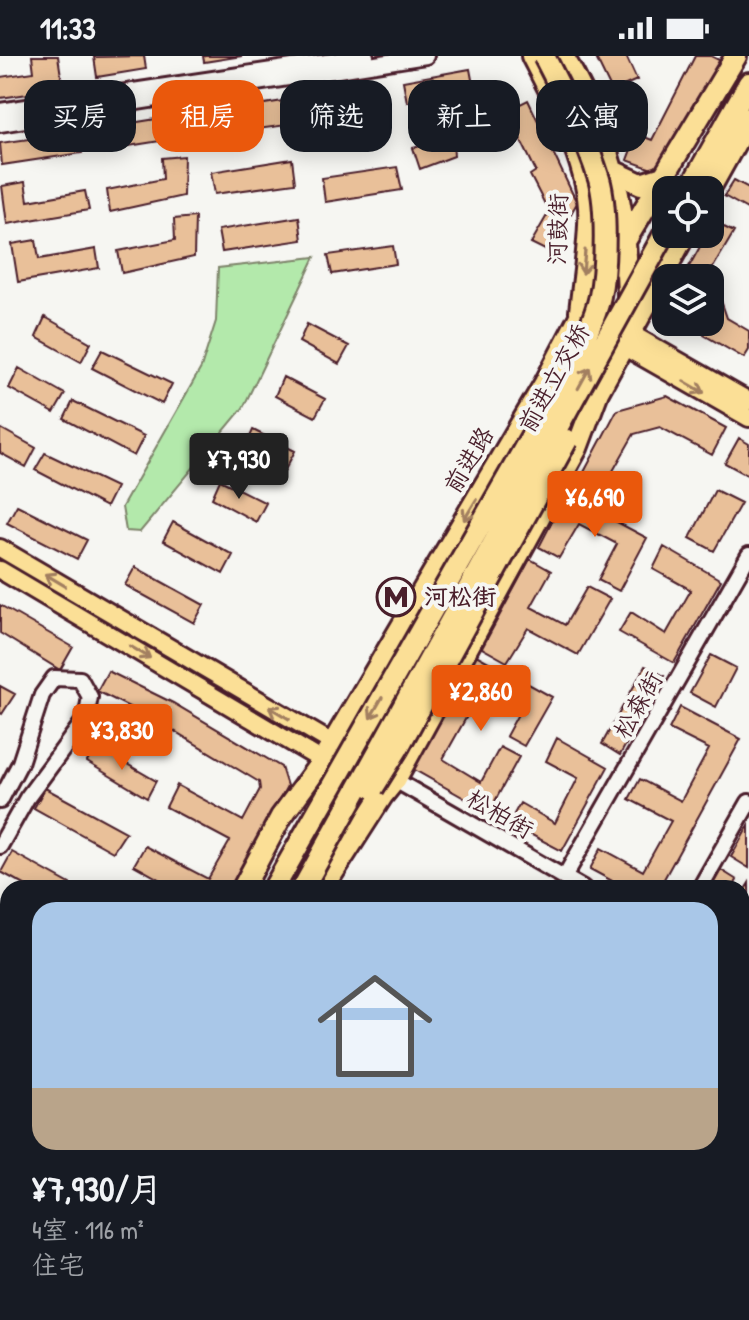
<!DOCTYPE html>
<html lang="zh">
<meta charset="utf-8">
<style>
:root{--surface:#171b24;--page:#242831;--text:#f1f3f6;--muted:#9ea1a6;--accent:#ea580c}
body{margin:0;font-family:"Patrick Hand","LXGW WenKai TC",sans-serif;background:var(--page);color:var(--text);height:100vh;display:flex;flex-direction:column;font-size:30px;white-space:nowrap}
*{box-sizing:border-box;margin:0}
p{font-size:26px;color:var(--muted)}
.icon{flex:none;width:44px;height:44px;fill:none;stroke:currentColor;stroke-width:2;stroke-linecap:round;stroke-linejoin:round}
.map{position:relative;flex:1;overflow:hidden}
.drawer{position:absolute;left:0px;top:824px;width:750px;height:440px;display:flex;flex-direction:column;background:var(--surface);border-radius:24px 24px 0 0;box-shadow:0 4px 20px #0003}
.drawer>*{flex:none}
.hud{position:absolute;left:24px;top:24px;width:702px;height:72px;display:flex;gap:16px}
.controls{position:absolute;left:652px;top:120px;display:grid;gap:16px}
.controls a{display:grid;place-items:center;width:72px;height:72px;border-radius:16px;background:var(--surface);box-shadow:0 4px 20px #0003;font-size:40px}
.price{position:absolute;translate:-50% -68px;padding:0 18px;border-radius:8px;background:var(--accent);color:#fff;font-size:26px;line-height:52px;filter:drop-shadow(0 2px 4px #0008)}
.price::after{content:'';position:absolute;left:50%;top:48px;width:24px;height:18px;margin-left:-12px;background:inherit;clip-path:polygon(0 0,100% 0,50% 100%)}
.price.current{background:#222;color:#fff}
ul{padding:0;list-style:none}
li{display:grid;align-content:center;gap:16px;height:424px;padding:0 32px}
li span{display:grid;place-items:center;height:248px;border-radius:24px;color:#555}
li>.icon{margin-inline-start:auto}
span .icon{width:144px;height:144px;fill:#fffc;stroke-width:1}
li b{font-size:34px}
.tag{padding:0 28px;border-radius:24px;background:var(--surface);box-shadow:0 4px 20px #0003;font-size:28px;line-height:72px}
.tag.current{background:var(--accent);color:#fff}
.status{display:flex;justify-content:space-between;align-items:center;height:56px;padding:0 40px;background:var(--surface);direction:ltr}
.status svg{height:22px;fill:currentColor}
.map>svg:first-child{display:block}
.green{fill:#b3e9ab;stroke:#7e846b;stroke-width:2}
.building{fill:#e9c099;stroke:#4a1f2b;stroke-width:2}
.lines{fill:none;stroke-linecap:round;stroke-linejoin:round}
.minor-casing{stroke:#4a1f2b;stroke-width:20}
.major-casing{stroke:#4a1f2b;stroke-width:22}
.highway-casing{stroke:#4a1f2b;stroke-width:26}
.minor{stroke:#f6f6f2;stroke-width:14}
.major{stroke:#fbdf96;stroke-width:16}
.highway{stroke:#fbdf96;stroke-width:20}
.highway-bridge-casing{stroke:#4a1f2b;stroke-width:26;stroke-linecap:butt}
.highway-bridge{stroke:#fbdf96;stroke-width:20}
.oneway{stroke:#a27f60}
.labels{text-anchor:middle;stroke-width:8;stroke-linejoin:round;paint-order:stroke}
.street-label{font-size:24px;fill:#4a1f2b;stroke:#f6f6f2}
.poi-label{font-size:24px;font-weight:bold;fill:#4a1f2b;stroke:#f6f6f2;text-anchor:start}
</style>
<div class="status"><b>11:33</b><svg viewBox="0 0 49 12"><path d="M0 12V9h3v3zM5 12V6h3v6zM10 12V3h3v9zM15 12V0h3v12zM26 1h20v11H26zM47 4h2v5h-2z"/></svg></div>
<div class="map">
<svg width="749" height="1264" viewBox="0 0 749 1264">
<rect width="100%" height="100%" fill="#f6f6f2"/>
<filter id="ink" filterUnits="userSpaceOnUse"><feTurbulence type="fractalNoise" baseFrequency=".0125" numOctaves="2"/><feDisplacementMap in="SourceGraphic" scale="16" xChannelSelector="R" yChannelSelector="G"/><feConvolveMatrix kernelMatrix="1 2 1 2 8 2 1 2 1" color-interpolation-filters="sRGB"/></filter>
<g filter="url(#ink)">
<path class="green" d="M315,201l-72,151 -103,124 -14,-1 -4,-24 79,-139 15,-47 2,-53z"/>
<path class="building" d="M32,0h26l5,33 -63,9v-21l34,-5z
M144,0l2,13 -49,8 -3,-20z
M203,0h39l-38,6z
M595,0h31l11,24 -25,11z
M695,0h16l10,5 -58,112 -36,-13 10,-26 15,6z
M470,13l4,21 -67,12 -4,-21z
M385,32l4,23 -77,12 -3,-24z
M528,44l49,103 -28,49 -18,-9 18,-31 -19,-37 6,-4 -22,-45v-19z
M283,45l4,24 -81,11 -3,-22z
M175,60l4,22 -82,13 -3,-22z
M451,60l3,40 -34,13 -7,-21 19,-5 -2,-23z
M79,76l3,21 -80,12 -2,-22z
M184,100l-1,40 -73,16 -3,-22 56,-11 -1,-21z
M292,103l3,24 -80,11 -4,-22z
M397,111l5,23 -77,12 -3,-24z
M734,124l15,8v22l-25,-14z
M25,126l3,19 57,-10 4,19 -82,14 -5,-38z
M195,161l-1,40 -72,16 -4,-22 57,-11 -1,-21z
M299,161l3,23 -80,12 -4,-22z
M714,166l20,10 -23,39 16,47 22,13v19l-5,8 -40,-23 -4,-13h10v-44h-23l-1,-6 21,-38h3z
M36,184l3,19 57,-10 3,19 -81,14 -6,-38z
M393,190l3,18 -64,10 -4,-19z
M45,261l46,26 -10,19 -45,-25z
M307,268l42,22 -10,18 -40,-22z
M102,294l70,34 -10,20 -70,-36z
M19,312l46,26 -11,19 -45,-25z
M283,321l42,22 -10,18 -40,-21z
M667,340l59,32 -14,27 -52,-28 -26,7 -29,51 -22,-11 34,-64z
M73,345l71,35 -10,20 -70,-37z
M0,372l36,20 -10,19 -26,-14z
M253,374l42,21 -10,19 -40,-22z
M739,382l10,6v32l-24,-13z
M45,397l71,34 -10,20 -71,-37z
M220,424l46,23 -10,19 -44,-24z
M715,434l26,13 -27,48 -24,-13z
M566,439l81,43 -28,53 -21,-11 19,-36 -38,-20 -20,34 -20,-11z
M17,449l70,35 -10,19 -70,-36z
M173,466l60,33 -10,19 -60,-33z
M664,491l57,33 -47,83 -55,-31 12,-20 35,22 25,-44 -38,-21z
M530,503l21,12 -20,36 34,18 22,-38 23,12 -32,56 -50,-27 -21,34 -25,-14z
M135,511l69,38 -10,18 -69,-38z
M0,549l73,42 -13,23 -60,-37z
M476,599l76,42 -28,49 -18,-10 17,-31 -38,-21 -42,75 38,23 19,-35 19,10 -30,55 -76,-43z
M711,599l25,13 -20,39 -26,-14z
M645,610l19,10 -44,79 -18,-11z
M108,615l65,32 108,64 6,19 -56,102h-56l-41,-23 11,-19 63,33 22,-38 -64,-34 11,-22 66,36 17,-32 -1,-7 -100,-60 -62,-31z
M0,630l15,8 -13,20 -2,-1z
M680,651l61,32 -82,149h-34l-35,-19 11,-21 42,23 28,-50 -42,-22 11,-20 41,22 28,-52 -40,-20z
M557,682l51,29 -46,84 -53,-28 11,-20 35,20 23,-45 -32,-17z
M96,690l60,35 -9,17 -60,-36z
M45,732l81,44 -13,20 -79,-44z
M749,769v43l-18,-11z
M12,796l65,36h-47l-29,-16z
M721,814l16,10 -4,8h-22z
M749,827v27l-7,-4v-12z
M0,866l8,5v25l-8,-5z
M742,894l7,4v23l-7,-5z
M0,940l8,6v29l-8,-6z
M742,973l7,5v42l-7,10z
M0,1014l8,6v34l-8,-7z
M749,1089v46l-3,4 -4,-2v-37z
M0,1101l8,6v38l-8,-5z
M749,1227v37h-8l-12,-8h13v-22l2,1z
M5,1231l3,2 2,23 -5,8h-5v-23z
M209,1256h32l-4,8h-10z
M256,1256h10l18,8h-32z
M400,1256h18l4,2 -3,6h-24z
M480,1256h5l12,8h-22z
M565,1256h26l-6,8h-25z
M611,1256h33l11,8h-46l-3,-2z"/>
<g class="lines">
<defs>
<path id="minor" d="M0,55l366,-55
M0,68l426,-68
M395,724l188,108
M0,745l20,-38 22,-68 12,-17 26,1 10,18 -4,21 -59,80 -27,48
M565,820l184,-321
M700,832l49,-86
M742,939l7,5
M742,1065l7,-11
M0,1183l8,7
M128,1256l19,8
M682,1256l13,8
M451,1264l4,-8"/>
<path id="major" d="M630,277l119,68
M614,285l135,77
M0,492l380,223
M0,514l370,219"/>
<path id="highway" d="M532,0c22,43 54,102 57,151 2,29 -6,74 -9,105
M563,0c28,48 49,99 58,154 7,40 6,82 9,123
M613,115l28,13 25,-8
M689,134l60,-107
M709,134l40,-72
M589,346l9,-10 87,-158
M243,832l38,-71 42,-57 222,-377 34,-65 157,-262
M323,832l59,-92 13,-16 182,-332 21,-56
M30,1264l5,-8
M70,1264l4,-8"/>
</defs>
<use href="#minor" class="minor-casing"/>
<use href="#major" class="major-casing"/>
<use href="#highway" class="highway-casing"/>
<use href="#minor" class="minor"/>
<use href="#major" class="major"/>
<use href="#highway" class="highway"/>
<defs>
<path id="highway-bridge" d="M373,732l25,-40 169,-308
M274,832l283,-497c15,-30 36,-63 43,-95 6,-29 7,-89 -1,-117 -13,-42 -35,-84 -55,-123
M303,832l363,-657"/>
</defs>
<use href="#highway-bridge" class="highway-bridge-casing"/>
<use href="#highway-bridge" class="highway-bridge"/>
</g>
<defs><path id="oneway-shaft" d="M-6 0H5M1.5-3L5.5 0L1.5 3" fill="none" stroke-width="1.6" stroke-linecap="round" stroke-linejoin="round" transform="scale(2)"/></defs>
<g class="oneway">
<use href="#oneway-shaft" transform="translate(584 206) rotate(95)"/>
<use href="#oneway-shaft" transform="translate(584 322) rotate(-61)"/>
<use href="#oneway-shaft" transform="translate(694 331) rotate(30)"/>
<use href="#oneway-shaft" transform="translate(470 454) rotate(121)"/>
<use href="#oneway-shaft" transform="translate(55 524) rotate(-149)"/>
<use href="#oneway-shaft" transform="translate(140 596) rotate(31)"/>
<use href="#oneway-shaft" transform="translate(376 652) rotate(120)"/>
<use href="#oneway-shaft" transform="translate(279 657) rotate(-149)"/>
</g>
</g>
<defs>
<symbol id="metro-ring" viewBox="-11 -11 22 22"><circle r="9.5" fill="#f6f6f2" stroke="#4a1f2b" stroke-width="1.5"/><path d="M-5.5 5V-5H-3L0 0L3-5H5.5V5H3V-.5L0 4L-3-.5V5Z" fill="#4a1f2b"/></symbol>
</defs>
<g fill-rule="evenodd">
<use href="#metro-ring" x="374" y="519" width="44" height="44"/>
</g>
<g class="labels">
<g class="street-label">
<text transform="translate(558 173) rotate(-89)" y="8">河鼓街</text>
<text transform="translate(554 322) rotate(-61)" y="8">前进立交桥</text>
<text transform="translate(469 404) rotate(-59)" y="8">前进路</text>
<text transform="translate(638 649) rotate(-60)" y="8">松森街</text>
<text transform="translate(500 758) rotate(30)" y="8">松柏街</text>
</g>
<g class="poi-label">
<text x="424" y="549">河松街</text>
</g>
</g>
</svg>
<div class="controls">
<a><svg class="icon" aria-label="locate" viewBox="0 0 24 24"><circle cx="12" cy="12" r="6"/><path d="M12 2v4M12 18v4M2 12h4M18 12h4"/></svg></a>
<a><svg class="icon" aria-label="layers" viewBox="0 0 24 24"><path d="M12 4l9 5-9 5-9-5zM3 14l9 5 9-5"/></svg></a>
</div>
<b class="price current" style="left:239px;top:445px">¥7,930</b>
<b class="price" style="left:595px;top:483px">¥6,690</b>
<b class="price" style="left:481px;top:677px">¥2,860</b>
<b class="price" style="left:122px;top:716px">¥3,830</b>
<div class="hud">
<a class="tag">买房</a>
<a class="tag current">租房</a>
<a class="tag">筛选</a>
<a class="tag">新上</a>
<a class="tag">公寓</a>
</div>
<section class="drawer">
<ul>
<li><span style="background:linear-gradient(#a9c7e8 75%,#b9a48a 0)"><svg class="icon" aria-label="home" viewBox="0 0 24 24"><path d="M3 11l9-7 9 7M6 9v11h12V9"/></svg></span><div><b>¥7,930/月</b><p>4室 · 116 m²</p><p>住宅</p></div></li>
</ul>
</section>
</div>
